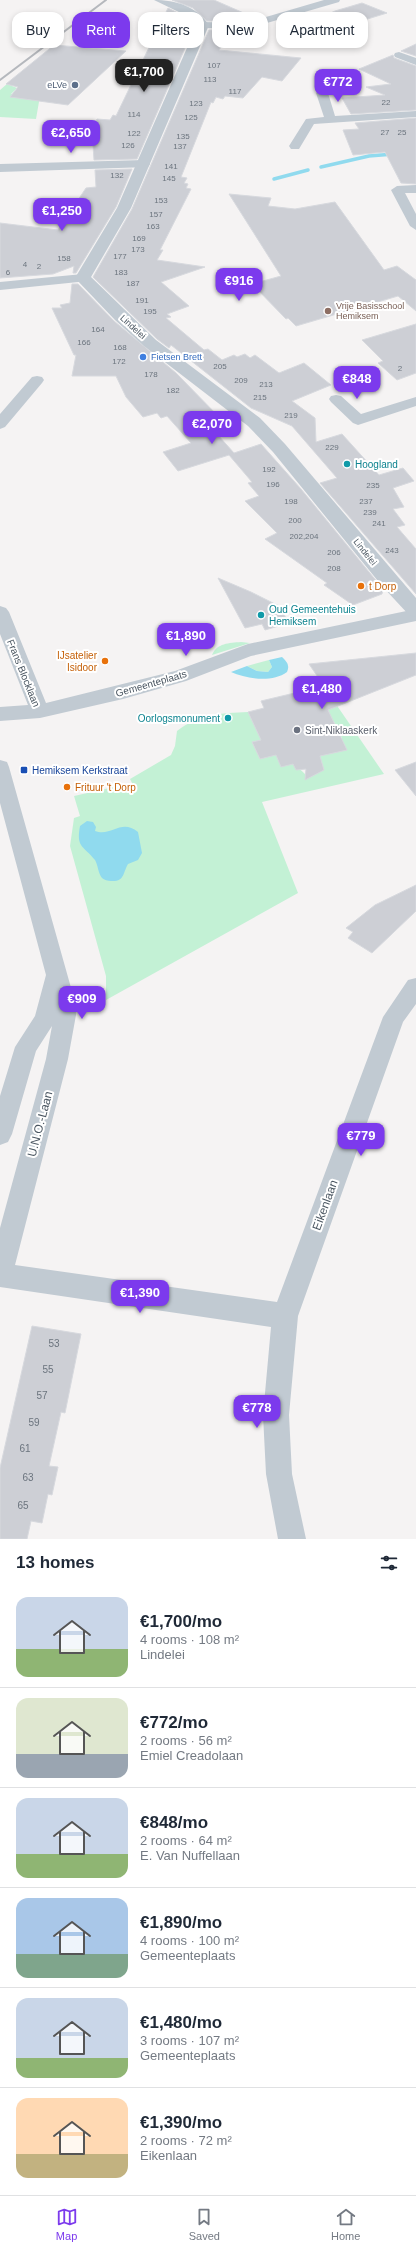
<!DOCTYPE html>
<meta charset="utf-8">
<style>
:root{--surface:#fff;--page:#f2f2f3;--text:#1f2937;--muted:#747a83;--line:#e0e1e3;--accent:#7c3aed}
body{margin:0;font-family:Arial,sans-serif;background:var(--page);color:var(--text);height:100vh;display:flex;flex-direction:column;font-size:15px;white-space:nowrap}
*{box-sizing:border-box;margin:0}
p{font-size:13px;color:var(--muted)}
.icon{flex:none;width:22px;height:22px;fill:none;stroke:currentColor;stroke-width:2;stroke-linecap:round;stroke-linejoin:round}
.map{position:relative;height:1539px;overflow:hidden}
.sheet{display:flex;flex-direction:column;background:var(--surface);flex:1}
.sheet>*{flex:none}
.banner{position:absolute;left:12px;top:12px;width:392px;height:36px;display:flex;gap:8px}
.price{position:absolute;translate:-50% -34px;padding:0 9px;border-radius:8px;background:var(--accent);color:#fff;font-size:13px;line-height:26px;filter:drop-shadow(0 1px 2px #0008)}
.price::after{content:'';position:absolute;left:50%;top:24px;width:12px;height:9px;margin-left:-6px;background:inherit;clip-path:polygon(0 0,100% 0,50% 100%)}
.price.on{background:#222;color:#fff}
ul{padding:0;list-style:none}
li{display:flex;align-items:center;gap:12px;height:100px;padding:0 16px}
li+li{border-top:1px solid var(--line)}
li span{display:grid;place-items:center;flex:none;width:112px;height:80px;border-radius:12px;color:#555}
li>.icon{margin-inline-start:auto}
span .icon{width:48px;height:48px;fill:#fffc;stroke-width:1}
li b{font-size:17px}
h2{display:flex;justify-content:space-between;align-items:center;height:48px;padding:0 16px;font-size:17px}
.tag{padding:0 14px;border-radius:12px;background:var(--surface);box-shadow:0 2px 6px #0003;font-size:14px;line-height:36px}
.tag.on{background:var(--accent);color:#fff}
.tab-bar{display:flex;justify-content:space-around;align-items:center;height:56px;border-top:1px solid var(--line);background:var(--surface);font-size:11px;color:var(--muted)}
.tab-bar a{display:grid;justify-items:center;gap:2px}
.tab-bar .on{color:var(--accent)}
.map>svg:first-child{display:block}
.green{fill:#c3f1d5}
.water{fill:#90daee}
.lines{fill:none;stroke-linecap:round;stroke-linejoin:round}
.stream{stroke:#90daee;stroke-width:3.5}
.building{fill:#cdcfd5;stroke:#d7d9de}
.minor{fill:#c1cad2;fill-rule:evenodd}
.tertiary{fill:#c1cad2;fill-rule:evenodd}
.rail{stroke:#b5b8bd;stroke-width:2}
.service-dot{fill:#5c6f8a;stroke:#fff;stroke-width:1.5}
.education-dot{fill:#8d6e63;stroke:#fff;stroke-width:1.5}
.shop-dot{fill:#3f7fe0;stroke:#fff;stroke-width:1.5}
.culture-dot{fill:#0f9aa8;stroke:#fff;stroke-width:1.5}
.food-dot{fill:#e8710a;stroke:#fff;stroke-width:1.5}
.worship-dot{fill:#6b7280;stroke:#fff;stroke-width:1.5}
.transit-dot{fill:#1a4fb4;stroke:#fff;stroke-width:1.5}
.labels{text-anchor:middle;stroke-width:4;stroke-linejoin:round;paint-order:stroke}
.number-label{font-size:8px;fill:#6b747e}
.far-service-label{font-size:9px;fill:#4e5e75;stroke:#fff;text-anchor:end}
.far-education-label{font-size:9px;fill:#785e54;stroke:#fff;text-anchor:start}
.far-street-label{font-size:9px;fill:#4a5661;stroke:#fff}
.far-shop-label{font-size:9px;fill:#366cbe;stroke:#fff;text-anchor:start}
.culture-label{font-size:10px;fill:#0d838f;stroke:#fff;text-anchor:start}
.food-label{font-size:10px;fill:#c56008;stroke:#fff;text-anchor:start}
.street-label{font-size:10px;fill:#4a5661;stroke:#fff}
.worship-label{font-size:10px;fill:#5b616d;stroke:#fff;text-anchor:start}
.transit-label{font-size:10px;fill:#164399;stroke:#fff;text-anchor:start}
.near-number-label{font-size:10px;fill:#6b747e}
.near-street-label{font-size:12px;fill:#4a5661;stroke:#fff}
</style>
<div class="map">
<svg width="416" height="1539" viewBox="0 0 416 1539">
<rect width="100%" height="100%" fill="#f5f3f3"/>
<path class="green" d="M7,84l10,4 -6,6 29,2 -4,23 -36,-2v-27z
M241,642l9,1 -38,12c5,-12 17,-12 29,-13z
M269,660l3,7 -4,5 -11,-1 -10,-5z
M329,694l55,80 -122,28 36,91 -192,107v-24l-36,-130 4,-28 6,-2 -6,-20 58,-13 -2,-4 41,-24 4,-9 2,-15c22,-17 44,-18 71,-19l14,28 -10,2 8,17 16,-5c12,6 21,12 30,21l16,-12 -4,-7 24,-18 -8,-16 -9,3z"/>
<path class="water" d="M282,657c5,5 8,8 5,15 -15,11 -40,7 -56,0l16,-6 10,5 11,1 4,-5 -3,-7z
M87,821l6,1 3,5 -1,4c17,6 26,-13 43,1l4,21 -4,7 -10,4c-5,8 -3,18 -17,17 -3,0 -7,-1 -9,-3 -4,-5 -4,-13 -7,-18 -12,-15 -19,-12 -15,-34z"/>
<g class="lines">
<path class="stream" d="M321,167l48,-11 25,-2
M274,179l34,-9"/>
</g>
<path class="building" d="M172,0h42l32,14 -6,7h-33l-14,-13z
M362,3l25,10 -26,8 -59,13 -3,-7 36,-16z
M168,8l16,8 11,9 -58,134 -43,1 -2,-30 5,-11 13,1 3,-5 3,1z
M209,30h24l-14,20 82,8 -19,23 -20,-4 -19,21 -18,-2 -2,3 -7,-2 -3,6 -2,-1 -30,75 6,1 -3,5 4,1 -2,4 5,1 -31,61h3l-6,10 48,7 -44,15 28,24 -22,8 4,3 -5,1 38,32 4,-1 14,11 12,-5 3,2 8,-3 5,4 5,-3 24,18 25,-10 27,22 -39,16 23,17 1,24 26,-8 37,41 24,-7 11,13 -21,7 11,19 -11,2 12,16 -8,2 19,22v45l-96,-111 17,-5 -45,-52 -41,-18 -80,-63 -2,3 -12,-9 -64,-62 39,-68z
M416,44v12l-15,-5z
M54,45l72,6 -58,54 -58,-8 8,-10 -12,-3z
M393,55l1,3 22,8v44l-65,4 -9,-16 43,-3 -19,-8 25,-3 -32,-15z
M416,118v66l-15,-1 -16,-31 -32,3 -10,-25 16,-1 -4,-6z
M132,169l-16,38 -40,66h-3l1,-7 -21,8 -53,4v-55l58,7 28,-42 10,-1 -1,-17z
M229,194l42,4 -3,8 27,3 40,-7 49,68 13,-4 19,14v31l-18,-15 -102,30 -8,-8 -2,1 -34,-35 29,-8z
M72,284h6l36,37 62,52 46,47 -13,5 25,28 27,-9 40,45 82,100 -1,5 -29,11 -29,-20 3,-2 -62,-44 12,-6 -32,-32 14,-5 -11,-13 4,-1 -23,-27 -51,16 -15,-19 28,-9 -24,-27 -6,2 -4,-5 -14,4 -17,-20 -10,-21h-44l4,-21h-2l-22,-47h10l-2,-3 10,-2z
M416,324v49l-19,7 -19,-17 5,-2 -21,-21z
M218,578l33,14 28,14 10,17 -24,7 -3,-6 -17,4z
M416,653v22l-88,35 19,40 -27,6 4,14 -19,10 1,-11 -10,1 -3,-6 -12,3 -5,-12 -16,4 -8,-17 9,-2 -13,-28 16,-4 -3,-7 63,-15 -15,-22z
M416,762v34l-21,-26z
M416,885v26l-44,42 -24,-15 5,-6 -7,-4 29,-23z
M32,1326l49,8 -16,79 -4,-1 -12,54 9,1 -6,28 -4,-1 -6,29 -11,-2 -4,18h-27v-71z"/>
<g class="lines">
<path class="minor" d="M324,0h16l-1,2 -93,27 -43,-1 -5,-3 5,-3 42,1z
M399,52l17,6v7l-21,-8 -1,-2 1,-2z
M322,90l6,3 7,23 81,-5v6l-102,7 -15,25h-8l-2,-3 17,-27 18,-2 -8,-24z
M144,160l4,1 2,3 -2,3 -148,5v-8z
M416,185v8h-11l11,21v16l-6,-4 -19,-36 6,-4z
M83,274l7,4 -2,3 -88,9v-8z
M37,376l5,1 2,3 -2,3 -37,44 -5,2v-15l32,-37z
M336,395l5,1 20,18 55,-17v9l-58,19 -5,-2 -22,-21 -2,-3 2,-3z
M0,606l6,2 3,4 37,91 129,-32 73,-27 168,-35v12l-165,35 -65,25 -63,18 -83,19 -40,3v-14l28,-2 -28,-71z
M0,760l7,2 2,5 66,235 1,13 -8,44 -53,206 262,37 106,-285 25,-37 8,-2v26l-13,18 -105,294 -9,99 3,59 14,65h-28l-12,-65 -3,-59 8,-88 -271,-40v-59l46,-169 6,-33 -16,25 -24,83 -4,8 -8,3v-49l15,-49 20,-31 11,-41 -46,-172z"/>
<path class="tertiary" d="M154,0c22,0 42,6 55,25l-78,183 -40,69 65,63 104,78 25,26 131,154v19l-7,-2 -27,-29 -109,-134 -25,-26 -104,-80 -29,-26 -40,-42 42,-70 80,-183 -12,-10z"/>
<path class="rail" d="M0,80l106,-80"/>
</g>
<circle class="service-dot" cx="75" cy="85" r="4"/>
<circle class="education-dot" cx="328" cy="311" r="4"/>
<circle class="shop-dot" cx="143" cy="357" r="4"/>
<g class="culture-dot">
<circle cx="347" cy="464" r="4"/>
<circle cx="261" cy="615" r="4"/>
<circle cx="228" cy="718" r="4"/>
</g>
<g class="food-dot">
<circle cx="361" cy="586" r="4"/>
<circle cx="105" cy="661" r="4"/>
<circle cx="67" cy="787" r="4"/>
</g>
<circle class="worship-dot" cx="297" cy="730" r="4"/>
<rect class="transit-dot" x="20" y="766" width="8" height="8" rx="2"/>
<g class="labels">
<g class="number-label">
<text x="214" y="68">107</text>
<text x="210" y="82">113</text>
<text x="235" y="94">117</text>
<text x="386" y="105">22</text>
<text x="196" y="106">123</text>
<text x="134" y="117">114</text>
<text x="191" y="120">125</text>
<text x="385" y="135">27</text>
<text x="402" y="135">25</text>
<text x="134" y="136">122</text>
<text x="183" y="139">135</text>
<text x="128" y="148">126</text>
<text x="180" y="149">137</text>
<text x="171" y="169">141</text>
<text x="117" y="178">132</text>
<text x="169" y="181">145</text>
<text x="161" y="203">153</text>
<text x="156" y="217">157</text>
<text x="153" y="229">163</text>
<text x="139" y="241">169</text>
<text x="138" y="252">173</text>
<text x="120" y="259">177</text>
<text x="64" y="261">158</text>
<text x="25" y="267">4</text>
<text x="39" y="269">2</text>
<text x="8" y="275">6</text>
<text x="121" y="275">183</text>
<text x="133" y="286">187</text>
<text x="142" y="303">191</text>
<text x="150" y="314">195</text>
<text x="98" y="332">164</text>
<text x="84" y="345">166</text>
<text x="120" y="350">168</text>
<text x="119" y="364">172</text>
<text x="220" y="369">205</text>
<text x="400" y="371">2</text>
<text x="151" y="377">178</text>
<text x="241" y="383">209</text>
<text x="266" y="387">213</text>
<text x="173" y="393">182</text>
<text x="260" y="400">215</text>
<text x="291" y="418">219</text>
<text x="332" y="450">229</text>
<text x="269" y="472">192</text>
<text x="273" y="487">196</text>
<text x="373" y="488">235</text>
<text x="291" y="504">198</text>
<text x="366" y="504">237</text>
<text x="370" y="515">239</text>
<text x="295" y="523">200</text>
<text x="379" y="526">241</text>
<text x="304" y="539">202,204</text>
<text x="392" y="553">243</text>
<text x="334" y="555">206</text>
<text x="334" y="571">208</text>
</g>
<g class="far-service-label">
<text x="67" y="88">eLVe</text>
</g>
<g class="far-education-label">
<text x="336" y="309">Vrije Basisschool<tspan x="336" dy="10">Hemiksem</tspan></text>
</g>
<g class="far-street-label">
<text transform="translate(133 327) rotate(42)" y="3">Lindelei</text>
<text transform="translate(365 552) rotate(51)" y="3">Lindelei</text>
</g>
<g class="far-shop-label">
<text x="151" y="360">Fietsen Brett</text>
</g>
<g class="culture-label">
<text x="355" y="468">Hoogland</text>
<text x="269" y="613">Oud Gemeentehuis<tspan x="269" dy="12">Hemiksem</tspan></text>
<text x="220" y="722" text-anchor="end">Oorlogsmonument</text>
</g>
<g class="food-label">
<text x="369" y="590">t Dorp</text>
<text x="97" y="659" text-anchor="end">IJsatelier<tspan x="97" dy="12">Isidoor</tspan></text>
<text x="75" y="791">Frituur 't Dorp</text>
</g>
<g class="street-label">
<text transform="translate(24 673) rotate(68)" y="4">Frans Blocklaan</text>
<text transform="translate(151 683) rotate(-16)" y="4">Gemeenteplaats</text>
</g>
<g class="worship-label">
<text x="305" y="734">Sint-Niklaaskerk</text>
</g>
<g class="transit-label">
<text x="32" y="774">Hemiksem Kerkstraat</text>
</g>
<g class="near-number-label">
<text x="54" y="1347">53</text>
<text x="48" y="1373">55</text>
<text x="42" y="1399">57</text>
<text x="34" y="1426">59</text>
<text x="25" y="1452">61</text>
<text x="28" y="1481">63</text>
<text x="23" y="1509">65</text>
</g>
<g class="near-street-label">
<text transform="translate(40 1124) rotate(-75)" y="4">U.N.O.-Laan</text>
<text transform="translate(325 1205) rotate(-70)" y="4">Eikenlaan</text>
</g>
</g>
</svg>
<b class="price on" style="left:144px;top:93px">€1,700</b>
<b class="price" style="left:338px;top:103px">€772</b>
<b class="price" style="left:71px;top:154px">€2,650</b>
<b class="price" style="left:62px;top:232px">€1,250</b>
<b class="price" style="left:239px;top:302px">€916</b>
<b class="price" style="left:357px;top:400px">€848</b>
<b class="price" style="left:212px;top:445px">€2,070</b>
<b class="price" style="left:186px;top:657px">€1,890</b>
<b class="price" style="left:322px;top:710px">€1,480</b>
<b class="price" style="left:82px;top:1020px">€909</b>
<b class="price" style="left:361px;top:1157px">€779</b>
<b class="price" style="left:140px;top:1314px">€1,390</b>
<b class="price" style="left:257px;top:1429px">€778</b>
<div class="banner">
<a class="tag">Buy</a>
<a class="tag on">Rent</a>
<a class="tag">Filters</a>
<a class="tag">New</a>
<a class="tag">Apartment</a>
</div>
</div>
<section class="sheet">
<h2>13 homes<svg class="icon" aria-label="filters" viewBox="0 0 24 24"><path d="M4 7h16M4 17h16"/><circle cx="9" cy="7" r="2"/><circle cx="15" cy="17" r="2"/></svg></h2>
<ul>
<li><span style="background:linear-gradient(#c9d6e8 65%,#8fb573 0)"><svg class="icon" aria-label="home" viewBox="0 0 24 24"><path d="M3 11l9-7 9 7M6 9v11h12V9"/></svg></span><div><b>€1,700/mo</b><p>4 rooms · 108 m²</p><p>Lindelei</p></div></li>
<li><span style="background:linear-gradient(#dfe7d0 70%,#9aa5b1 0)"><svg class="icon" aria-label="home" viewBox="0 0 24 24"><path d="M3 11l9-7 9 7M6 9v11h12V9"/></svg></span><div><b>€772/mo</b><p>2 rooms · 56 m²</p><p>Emiel Creadolaan</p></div></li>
<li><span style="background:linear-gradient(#c9d6e8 70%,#8fb573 0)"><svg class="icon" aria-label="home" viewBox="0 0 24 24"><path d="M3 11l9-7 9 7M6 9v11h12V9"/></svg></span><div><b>€848/mo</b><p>2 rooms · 64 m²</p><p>E. Van Nuffellaan</p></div></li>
<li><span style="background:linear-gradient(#a9c7e8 70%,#7fa58c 0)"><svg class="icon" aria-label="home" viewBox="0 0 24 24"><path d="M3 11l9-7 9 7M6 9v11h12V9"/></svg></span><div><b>€1,890/mo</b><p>4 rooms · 100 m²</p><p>Gemeenteplaats</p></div></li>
<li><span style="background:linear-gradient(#c9d6e8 75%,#8fb573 0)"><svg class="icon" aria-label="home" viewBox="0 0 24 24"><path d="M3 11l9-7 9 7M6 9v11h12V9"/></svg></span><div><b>€1,480/mo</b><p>3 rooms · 107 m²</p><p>Gemeenteplaats</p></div></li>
<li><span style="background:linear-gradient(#ffd9b3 70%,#c2b280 0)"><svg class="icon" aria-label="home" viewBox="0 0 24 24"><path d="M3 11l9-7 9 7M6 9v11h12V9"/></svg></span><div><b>€1,390/mo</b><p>2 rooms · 72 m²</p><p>Eikenlaan</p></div></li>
</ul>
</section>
<nav class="tab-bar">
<a class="on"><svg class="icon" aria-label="map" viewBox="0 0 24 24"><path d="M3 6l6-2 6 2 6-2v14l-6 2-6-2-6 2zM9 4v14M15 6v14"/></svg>Map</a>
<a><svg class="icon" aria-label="saved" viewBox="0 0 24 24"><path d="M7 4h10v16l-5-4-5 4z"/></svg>Saved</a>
<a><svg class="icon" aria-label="home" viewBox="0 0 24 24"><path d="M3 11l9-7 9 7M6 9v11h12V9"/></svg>Home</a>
</nav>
